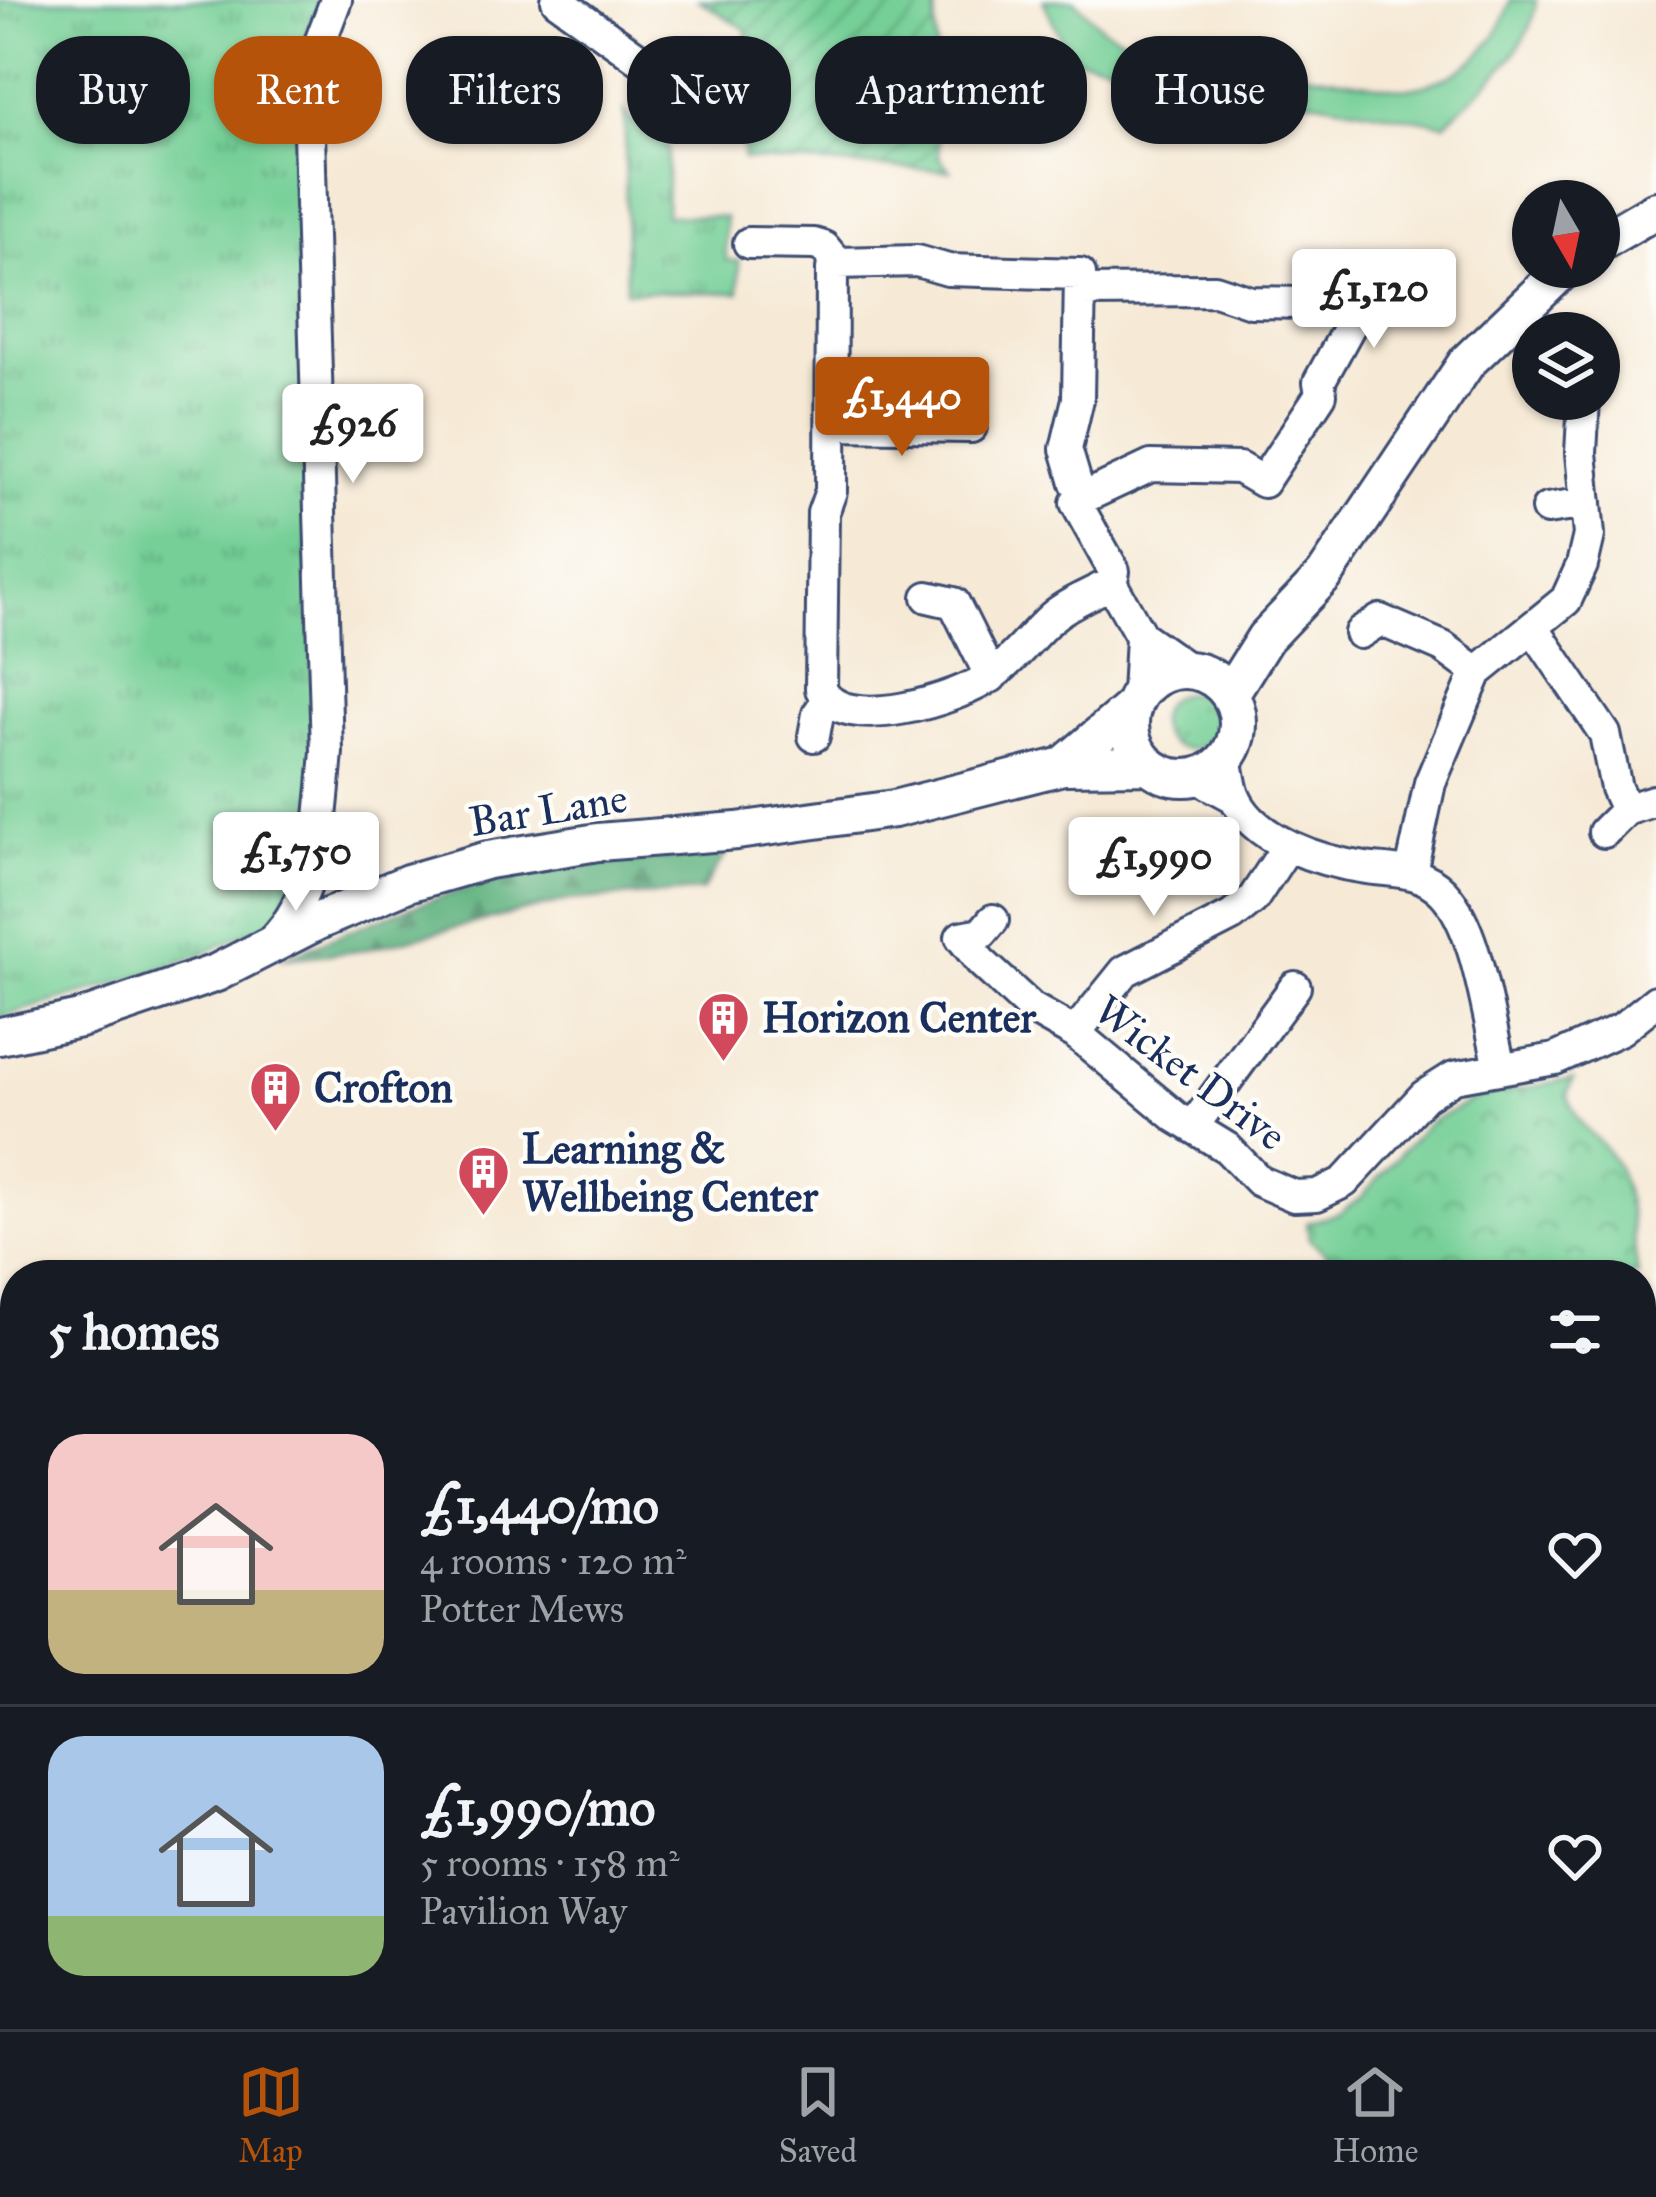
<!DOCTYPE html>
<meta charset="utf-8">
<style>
:root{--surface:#171b24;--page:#20242c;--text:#f1f3f6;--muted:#9ea1a6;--line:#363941;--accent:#b45309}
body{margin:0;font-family:"IM FELL Great Primer",serif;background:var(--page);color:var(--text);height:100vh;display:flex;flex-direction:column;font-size:45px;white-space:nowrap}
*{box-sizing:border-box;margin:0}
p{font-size:39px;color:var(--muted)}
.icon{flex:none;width:66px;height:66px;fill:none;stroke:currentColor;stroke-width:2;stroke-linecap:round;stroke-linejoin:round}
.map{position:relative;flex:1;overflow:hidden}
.details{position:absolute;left:0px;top:1260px;width:1656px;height:771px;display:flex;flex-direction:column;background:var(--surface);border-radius:48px 48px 0 0;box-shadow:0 3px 9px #0004}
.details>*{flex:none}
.guide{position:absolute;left:36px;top:36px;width:1584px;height:108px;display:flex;gap:24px}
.needle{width:78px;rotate:171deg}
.fabs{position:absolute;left:1512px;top:180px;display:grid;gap:24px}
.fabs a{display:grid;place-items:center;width:108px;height:108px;border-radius:50%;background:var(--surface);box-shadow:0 3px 9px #0004;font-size:60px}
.price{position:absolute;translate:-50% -102px;padding:0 27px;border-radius:12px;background:#fff;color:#222;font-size:39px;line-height:78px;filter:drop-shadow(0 3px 6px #0008)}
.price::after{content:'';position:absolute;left:50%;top:72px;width:36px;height:27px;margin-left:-18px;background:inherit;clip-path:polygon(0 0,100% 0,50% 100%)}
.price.on{background:var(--accent);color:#fff}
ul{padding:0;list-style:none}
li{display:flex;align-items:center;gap:36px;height:300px;padding:0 48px}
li+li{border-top:3px solid var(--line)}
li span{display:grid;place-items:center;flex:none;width:336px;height:240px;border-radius:36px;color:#555}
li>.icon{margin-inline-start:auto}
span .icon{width:144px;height:144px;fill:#fffc;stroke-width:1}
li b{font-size:51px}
h2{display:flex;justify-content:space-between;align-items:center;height:144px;padding:0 48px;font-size:51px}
.chip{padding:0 42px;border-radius:48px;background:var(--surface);box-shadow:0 3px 9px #0004;font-size:42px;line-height:108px}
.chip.on{background:var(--accent);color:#fff}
.menu{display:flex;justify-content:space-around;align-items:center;height:168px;border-top:3px solid var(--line);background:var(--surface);font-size:33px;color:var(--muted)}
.menu a{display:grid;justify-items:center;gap:6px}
.menu .on{color:var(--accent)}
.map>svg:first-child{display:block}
.grass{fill:url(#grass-tufts);stroke:#487f7a;stroke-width:3}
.forest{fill:url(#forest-firs);stroke:#3d706e;stroke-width:3}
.park{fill:url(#park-crowns);stroke:#487f7a;stroke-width:3}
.garden{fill:url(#garden-furrows);stroke:#487f7a;stroke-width:3}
.pitch{fill:#74cf96;stroke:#487f7a;stroke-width:3}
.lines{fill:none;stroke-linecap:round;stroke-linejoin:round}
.minor-casing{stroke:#3c4b70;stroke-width:36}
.major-casing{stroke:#3c4b70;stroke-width:42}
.minor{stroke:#fff;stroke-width:30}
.major{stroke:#fff;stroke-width:36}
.labels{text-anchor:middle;stroke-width:9;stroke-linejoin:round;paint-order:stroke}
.street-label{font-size:42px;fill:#1b2f5e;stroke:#fdfcf7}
.poi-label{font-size:42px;font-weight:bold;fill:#1b2f5e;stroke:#fdfcf7;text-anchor:start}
</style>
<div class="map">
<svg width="1656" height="2029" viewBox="0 0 1656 2029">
<defs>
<pattern id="grass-tufts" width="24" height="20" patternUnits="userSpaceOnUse" patternTransform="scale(3)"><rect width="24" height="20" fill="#74cf96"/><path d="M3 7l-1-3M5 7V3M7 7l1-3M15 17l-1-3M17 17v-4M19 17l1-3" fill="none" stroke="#5ea87e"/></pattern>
<pattern id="forest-firs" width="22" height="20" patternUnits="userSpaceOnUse" patternTransform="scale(3)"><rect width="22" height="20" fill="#5fb27f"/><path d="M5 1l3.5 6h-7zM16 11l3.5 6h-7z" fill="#4e916b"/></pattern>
<pattern id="park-crowns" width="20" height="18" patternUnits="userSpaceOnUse" patternTransform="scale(3)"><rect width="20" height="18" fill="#74cf96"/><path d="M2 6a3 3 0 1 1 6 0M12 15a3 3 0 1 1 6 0" fill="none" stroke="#5ea87e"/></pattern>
<pattern id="garden-furrows" width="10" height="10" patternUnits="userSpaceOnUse" patternTransform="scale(3)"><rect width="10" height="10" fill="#74cf96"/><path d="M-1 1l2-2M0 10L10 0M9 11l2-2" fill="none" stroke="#5ea87e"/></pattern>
</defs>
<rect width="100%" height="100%" fill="#fdfcf7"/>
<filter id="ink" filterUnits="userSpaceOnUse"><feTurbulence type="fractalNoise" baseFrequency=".00833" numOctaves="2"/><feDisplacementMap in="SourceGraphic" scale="24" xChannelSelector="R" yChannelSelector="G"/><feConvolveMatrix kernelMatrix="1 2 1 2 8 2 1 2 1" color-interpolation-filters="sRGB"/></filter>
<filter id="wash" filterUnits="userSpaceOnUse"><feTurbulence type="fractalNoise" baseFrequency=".004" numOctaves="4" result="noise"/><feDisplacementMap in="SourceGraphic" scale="48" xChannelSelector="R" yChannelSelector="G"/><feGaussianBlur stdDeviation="2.7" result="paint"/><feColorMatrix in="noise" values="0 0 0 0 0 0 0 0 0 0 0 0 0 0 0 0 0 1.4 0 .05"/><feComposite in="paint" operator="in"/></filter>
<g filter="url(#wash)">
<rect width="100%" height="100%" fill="#f6e9d5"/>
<path class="grass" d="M0,0h321c-15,35 -36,72 -25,110l20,669 -8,68 -33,72 -68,33 -72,26 -135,39z
M625,111l8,12 35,25 -2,67 59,2 1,43 13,1v32l-113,-2z
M1159 721a28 28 0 1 1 56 0a28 28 0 1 1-56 0Z
M0,1923l15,8v85h190l47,13h-252z"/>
<path class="forest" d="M726,854l-24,37 -136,10 -207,50 -78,8c88,-37 176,-75 271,-89 57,-9 116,-11 174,-16z"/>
<path class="park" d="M1573,1079l-6,15c13,38 23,33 43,61 20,28 23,86 28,120h-322l14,-18 -21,-18 -2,-16 32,-10 21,-14 68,-76 51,-26z"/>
<path class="garden" d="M699,0h236l4,157 12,14 -208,-12 4,-129z"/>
<path class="pitch" d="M1043,0h31l29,28 37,18 263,43c52,-6 94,-37 107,-89h26c-5,53 -55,88 -91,124l-375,-67z"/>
</g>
<g filter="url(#ink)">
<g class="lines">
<defs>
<path id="minor" d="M557,0l164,117
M749,243l65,1 10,3 13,16
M1080,291l135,-1 36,12 104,2 -2,16 -34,62 2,12 -58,88 -24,-14 -88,-2 -66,31
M1353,320l47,-27 26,2
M834,425l137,2
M1547,509l39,-6
M1111,583c-19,11 -42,19 -58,33 -21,18 -38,43 -61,59 -32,24 -151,61 -171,14l2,-176 8,-22 1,-222 5,-6 80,-2 31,9 132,4 -2,125 -12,50 10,34 9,14 -9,6 38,68 -3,12 30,53 47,33
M928,597l26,6 37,74
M1534,629l71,105 11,54 10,22
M1360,633l20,-13 63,27 34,25
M1138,694l3,-58
M814,736l4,-22 8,-12
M1226,758c3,12 4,26 8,37 18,46 88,67 132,73 30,4 54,1 77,24 35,37 44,124 57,174
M1197,777l37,20
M1604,832l22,-22 27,-9
M1411,872l19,-89 47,-111 89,-72 16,-35 7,-30 -8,-82 3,-54
M993,920l-11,13 -21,4 20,25 50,46 44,25 101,84 51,31 32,33 35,15 23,-1 27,-13 80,-86 30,-19 101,-18 66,-30 35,-28
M271,942c49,-47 50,-126 56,-190l-19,-653 5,-38 23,-61
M1075,1033l50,-62 107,-55 21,-17 34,-52
M1194,1125l101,-138
M0,1923l15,8
M205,2016l47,13
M542,2029l71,-13
M1638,2029l1,-2"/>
<path id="major" d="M1599,243l57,-33
M1130 724a54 54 0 1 1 108 0a54 54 0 1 1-108 0Z
M1230,694l35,-56 59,-62 143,-214 99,-95
M1063,766l68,-58
M0,1036l80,-17 136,-46 100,-51 92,-39 80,-23 110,-18 139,-11 157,-22 169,-43 85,-1"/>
</defs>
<use href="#minor" class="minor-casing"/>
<use href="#major" class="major-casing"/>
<use href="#minor" class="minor"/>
<use href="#major" class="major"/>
</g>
</g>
<defs>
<symbol id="building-pin" viewBox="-11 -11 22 30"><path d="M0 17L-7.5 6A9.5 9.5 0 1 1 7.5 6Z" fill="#d1495b" stroke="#fdfcf7"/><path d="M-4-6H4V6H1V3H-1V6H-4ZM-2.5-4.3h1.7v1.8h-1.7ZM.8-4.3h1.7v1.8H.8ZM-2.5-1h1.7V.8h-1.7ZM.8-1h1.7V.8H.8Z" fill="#fff"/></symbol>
</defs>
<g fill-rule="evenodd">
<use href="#building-pin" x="694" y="988" width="59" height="81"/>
<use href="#building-pin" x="246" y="1058" width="59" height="81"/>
<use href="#building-pin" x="454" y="1142" width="59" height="81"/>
</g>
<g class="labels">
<g class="street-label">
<text transform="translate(548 809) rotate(-9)" y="15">Bar Lane</text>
<text transform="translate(1191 1072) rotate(37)" y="15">Wicket Drive</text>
</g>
<g class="poi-label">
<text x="762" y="1032">Horizon Center</text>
<text x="314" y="1102">Crofton</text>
<text x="522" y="1163">Learning &amp;<tspan x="522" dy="48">Wellbeing Center</tspan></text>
</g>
</g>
</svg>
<div class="fabs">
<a><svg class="needle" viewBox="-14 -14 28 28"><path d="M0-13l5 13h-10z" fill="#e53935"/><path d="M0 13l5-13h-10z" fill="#9ea1a6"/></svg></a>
<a><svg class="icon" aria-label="layers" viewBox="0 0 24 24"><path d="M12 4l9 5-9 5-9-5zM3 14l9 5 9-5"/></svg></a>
</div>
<b class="price" style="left:1374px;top:351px">£1,120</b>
<b class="price on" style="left:902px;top:459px">£1,440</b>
<b class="price" style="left:353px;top:486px">£926</b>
<b class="price" style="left:296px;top:914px">£1,750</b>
<b class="price" style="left:1154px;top:919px">£1,990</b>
<div class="guide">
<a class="chip">Buy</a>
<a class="chip on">Rent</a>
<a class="chip">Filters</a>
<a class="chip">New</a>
<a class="chip">Apartment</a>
<a class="chip">House</a>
</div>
<section class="details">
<h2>5 homes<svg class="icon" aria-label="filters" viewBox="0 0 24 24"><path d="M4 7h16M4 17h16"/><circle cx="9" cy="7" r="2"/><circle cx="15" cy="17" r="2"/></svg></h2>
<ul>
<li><span style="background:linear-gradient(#f6c9c9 65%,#c2b280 0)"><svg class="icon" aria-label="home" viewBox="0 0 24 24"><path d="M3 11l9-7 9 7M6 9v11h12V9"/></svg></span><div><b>£1,440/mo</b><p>4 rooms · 120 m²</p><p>Potter Mews</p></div><svg class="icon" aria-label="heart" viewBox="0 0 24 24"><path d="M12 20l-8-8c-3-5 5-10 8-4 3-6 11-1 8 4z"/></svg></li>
<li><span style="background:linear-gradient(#a9c7e8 75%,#8fb573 0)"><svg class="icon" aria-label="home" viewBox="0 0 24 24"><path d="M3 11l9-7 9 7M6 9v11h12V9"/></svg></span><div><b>£1,990/mo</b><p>5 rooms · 158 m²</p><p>Pavilion Way</p></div><svg class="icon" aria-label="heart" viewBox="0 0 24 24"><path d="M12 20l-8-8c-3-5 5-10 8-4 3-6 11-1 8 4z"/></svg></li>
</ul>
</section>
</div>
<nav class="menu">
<a class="on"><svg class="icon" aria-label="map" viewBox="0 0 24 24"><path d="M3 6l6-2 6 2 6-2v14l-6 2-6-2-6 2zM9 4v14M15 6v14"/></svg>Map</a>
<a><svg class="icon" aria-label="saved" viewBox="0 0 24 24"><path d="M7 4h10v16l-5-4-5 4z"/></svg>Saved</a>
<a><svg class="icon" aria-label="home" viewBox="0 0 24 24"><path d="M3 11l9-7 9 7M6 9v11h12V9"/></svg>Home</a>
</nav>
